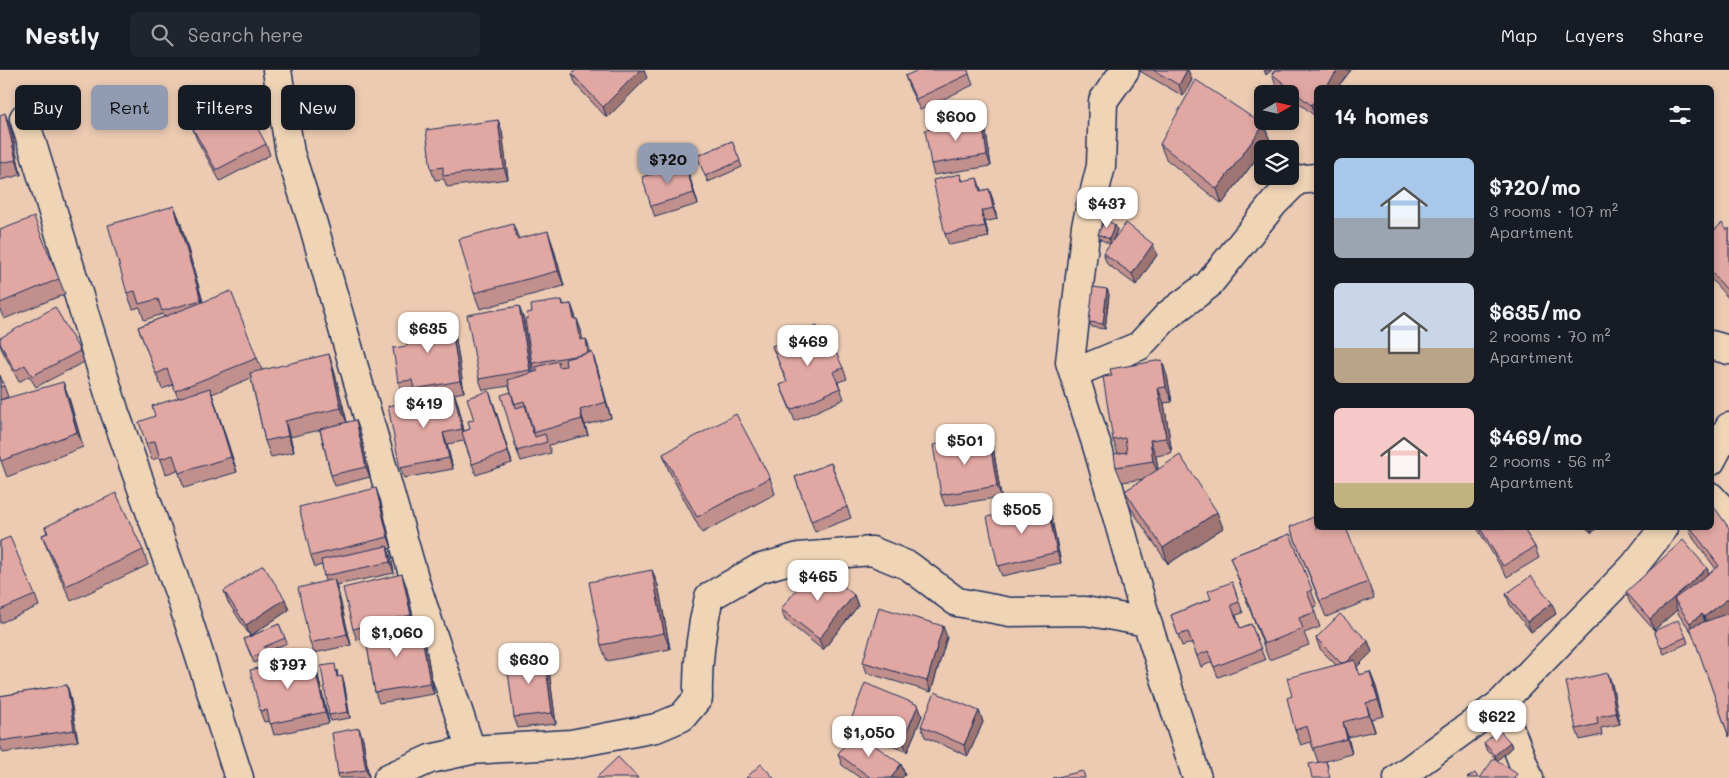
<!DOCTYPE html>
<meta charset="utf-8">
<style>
:root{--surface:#171b24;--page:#20242c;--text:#f1f3f6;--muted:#9ea1a6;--line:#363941;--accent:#919bb2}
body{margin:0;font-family:Mali,sans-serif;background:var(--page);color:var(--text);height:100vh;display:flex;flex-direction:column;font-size:19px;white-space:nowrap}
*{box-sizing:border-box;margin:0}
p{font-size:16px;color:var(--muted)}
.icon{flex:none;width:28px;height:28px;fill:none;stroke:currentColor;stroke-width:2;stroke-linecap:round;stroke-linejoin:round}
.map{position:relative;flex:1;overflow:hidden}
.side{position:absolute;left:1314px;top:15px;width:400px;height:445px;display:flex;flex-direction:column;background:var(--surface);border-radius:8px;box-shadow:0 2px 8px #0003}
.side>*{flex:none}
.guide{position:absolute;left:15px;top:15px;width:475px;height:45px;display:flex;gap:10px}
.needle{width:32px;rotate:81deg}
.buttons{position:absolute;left:1254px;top:15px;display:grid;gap:10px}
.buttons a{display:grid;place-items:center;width:45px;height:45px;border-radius:8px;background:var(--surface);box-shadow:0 2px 8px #0003;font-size:25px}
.price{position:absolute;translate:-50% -42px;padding:0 11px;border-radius:10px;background:#fff;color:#222;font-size:16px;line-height:32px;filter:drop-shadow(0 1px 2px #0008)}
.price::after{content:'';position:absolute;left:50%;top:30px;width:15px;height:11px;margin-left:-8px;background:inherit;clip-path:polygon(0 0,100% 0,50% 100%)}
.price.on{background:var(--accent);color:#111}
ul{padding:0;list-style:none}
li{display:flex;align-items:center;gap:15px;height:125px;padding:0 20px}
li span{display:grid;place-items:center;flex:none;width:140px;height:100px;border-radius:8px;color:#555}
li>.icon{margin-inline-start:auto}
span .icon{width:60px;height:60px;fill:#fffc;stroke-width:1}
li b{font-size:21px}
h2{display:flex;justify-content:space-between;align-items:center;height:60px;padding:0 20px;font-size:21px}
.tag{padding:0 18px;border-radius:8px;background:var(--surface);box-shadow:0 2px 8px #0003;font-size:18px;line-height:45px}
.tag.on{background:var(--accent);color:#111}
header{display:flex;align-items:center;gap:30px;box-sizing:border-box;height:70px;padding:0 25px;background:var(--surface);border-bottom:1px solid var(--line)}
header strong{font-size:24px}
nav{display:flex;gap:28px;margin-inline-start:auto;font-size:18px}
.search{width:350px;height:45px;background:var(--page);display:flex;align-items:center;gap:12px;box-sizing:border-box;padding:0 18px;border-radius:8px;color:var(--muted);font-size:19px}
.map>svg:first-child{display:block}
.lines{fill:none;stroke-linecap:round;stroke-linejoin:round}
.street-casing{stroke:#1b2f5e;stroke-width:31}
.street{stroke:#efd4b6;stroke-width:28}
.wall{fill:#c2908c;stroke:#1b2f5e}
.shaded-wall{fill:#9e7572;stroke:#1b2f5e}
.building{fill:#e1a7a3;stroke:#1b2f5e}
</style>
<header>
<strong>Nestly</strong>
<div class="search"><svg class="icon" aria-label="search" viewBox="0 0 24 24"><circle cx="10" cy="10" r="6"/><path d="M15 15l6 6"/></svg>Search here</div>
<nav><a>Map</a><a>Layers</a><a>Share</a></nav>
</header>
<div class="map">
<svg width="1729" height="708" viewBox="0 0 1729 708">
<rect width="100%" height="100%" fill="#eccbb2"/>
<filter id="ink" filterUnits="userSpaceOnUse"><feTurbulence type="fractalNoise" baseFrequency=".02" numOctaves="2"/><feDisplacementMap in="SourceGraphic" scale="10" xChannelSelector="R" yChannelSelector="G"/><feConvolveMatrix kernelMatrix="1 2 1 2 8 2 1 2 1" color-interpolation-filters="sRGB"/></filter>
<g filter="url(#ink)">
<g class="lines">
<defs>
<path id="street" d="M277,0l13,83 23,71 104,364 54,162
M1125,0l-22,31 -2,65 -15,60 -16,136 28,87 49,173 50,156
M24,48l91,295 65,182 59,183
M1711,275l18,5
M1074,303l65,-27 29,-31 40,-30 66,-82 23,-23 19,-2
M1711,391l18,-34
M1711,427l18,20
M1500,634l29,74
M388,708l42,-19 41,-9 100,-6 85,-16 26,-11 16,-19c-1,-35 3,-67 11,-101l49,-28 41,-12 73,-6 37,15 48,36 53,10 75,-1 62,11
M1398,708l102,-74 134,-138 30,-38"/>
</defs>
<use href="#street" class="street-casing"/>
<use href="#street" class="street"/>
</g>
<path class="wall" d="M1138,0h50l4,10 -9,16z
M1275,0h76l-14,18h-21l-1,28 -25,-20v-2h-2l-12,-9 -4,-11z
M572,4l75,4 -40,40 -31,-33z
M969,4l4,11 -53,25 -11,-23 -4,-11z
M0,45l11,14 10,46 -21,5z
M498,50l4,11 6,48 -61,8 -3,-8 -9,1 -4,-11z
M1264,55l6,16 -48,63 -56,-45 -6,-15z
M193,59l73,15 4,11 -50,26 -23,-41z
M986,62l5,34 -57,9 -3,-11z
M732,71l10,26 -34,15 -11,-26z
M960,104l3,7 18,10 8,-2 4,11 4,19 -12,3 4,15 -40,8 -4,-11z
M689,105l9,29 -43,13 -4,-11z
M174,136l6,15 23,81 54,56 5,12h72l13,52 13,9 10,46 -35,9 -4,-11 -11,-45 -30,7 4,15 -23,5 -6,-16 -14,-63 -39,16 25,78 -53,16 -6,-18 -12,4 -6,-17 -8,3 -6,-16 9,-28 23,-18 -5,-13 -11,4 -24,-62 26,-10 -1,-3 -19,6 -4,-13 -7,2 -6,-16z
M513,154l6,15 34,7 11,40 -84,23 -6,-16z
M1115,155l2,5 -4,10 44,15 -21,30 -29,-21 -4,-11 7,-9 -10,-5 -2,-5z
M1729,158v71l-18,-20v-46l16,-3z
M0,160l59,49 6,15 -61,25 -4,-9z
M1107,219l2,6 -4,34 -13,-2 -3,-5z
M562,230l2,5 7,-1 5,15 5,11 1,9 8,11v2l7,15 14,51 -26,7 3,10 -39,10 2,8 -30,8 -4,-10 -6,-59 -2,-6 -26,4 -4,-11 44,-62 9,56 3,-1 -3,-9 -4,-45 4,-6z
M450,246l4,11 10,65 -10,2 4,10 6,27 6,-2 4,-9 19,-18 19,61 -36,12 -12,-34 -17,3 6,25 -49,9 -4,-10 33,-71 -15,3 -3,-9 -13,2 -4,-11 9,-36z
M0,268l80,13 4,11 -48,25 -7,-11 -10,6 -17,-32 -2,-5z
M823,270l20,28 4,11 -9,3 6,17 -49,22 -15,-36 7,-3 -15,-36z
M0,305l8,22 -8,3z
M1167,306l5,26 -8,1 8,50 -16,3 2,13 65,59 -55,36 -38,-57 -5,-16 19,-12 -22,3 -6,-15 2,-13 -5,-14z
M63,312l6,16 14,49 -76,30 -7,-19z
M989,366l4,10 8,51 -56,9 -4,-11z
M663,384l107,24 5,16 -73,39 -34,-64z
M831,393l20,55 -36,14 -20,-55z
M380,429l12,49 -5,1 4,8 3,16 -58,12 15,60 -37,8 -4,-10 15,-62 -3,-16 -7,2 -4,-11z
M1047,434l4,11 10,48 -59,13 -4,-10z
M45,457l98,23 5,15 -77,36 -23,-50 -6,-16 5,-2z
M1290,457l78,55 6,16 -48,19z
M1477,458h46l12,19 4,11 -32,19z
M1586,458h10l-4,5z
M1689,458h40v209l-36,-103 -14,-19 -2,-5 -23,20 -24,-27 -4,-11 83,-19 7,-4 -23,-31z
M1290,464l27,72 -4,1 7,20 -16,6 5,12 -40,15 -39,-103z
M0,471l35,54 4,11 -39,17z
M1232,512l11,31 -7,2 4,13 11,-4 14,36 -47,17 -6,-15 -11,5 -9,-24 -10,3 -11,-31 40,-16z
M406,515l9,40h5l4,11 10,58 -55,9 -4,-11 -9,-54 -9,2 -4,-11z
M658,515l12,64 -63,12 -6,-16z
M224,521l65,19 -39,26 -22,-34z
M1506,524l50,20 -25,18 -21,-27z
M854,525l4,11 -35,44 -38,-30 -4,-11z
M279,554l8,19 -21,9 2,5 -14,6 -10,-24z
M1654,561l32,6 2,6 -24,11z
M947,567l-16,55 -64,-19 -4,-11z
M1316,568l52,3 4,11 -15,15 3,8 10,-3 6,15 8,29 -13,3 4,12 -27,6 4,17 -26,7 2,6 -10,-5 -7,-20 -10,3 -6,-15 -3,-34 44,-31 -16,-16z
M544,582l4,11 8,61 -38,4 -4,-11z
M312,586l4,11 13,56 -55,12 -4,-14 -6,1 -4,-11z
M337,600l1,7 6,5 6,36 -19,3 -2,-6z
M1612,614l8,40 -19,4 1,7 -22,5 -4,-11z
M67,615l3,11 8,45 -75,12 -3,-8v-49z
M918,635l4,11 -15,36 -52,-21 -4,-11z
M979,641l4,11 -15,34 -43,-19 -4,-11z
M363,669l6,39h-30l-1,-4z
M1510,672l2,5 -15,13 -11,-11 -2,-6z
M838,684l63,10 4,11 -3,3h-42l-18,-13z"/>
<path class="shaded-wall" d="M640,0h4l3,8 -40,40 -4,-11z
M1187,0h1l4,10 -9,16 -4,-11z
M1264,0h8l-6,5z
M1338,0h13l-14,18h-12z
M1316,29v16l-1,1 -4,-11z
M5,43l6,16 10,46 -5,-15z
M498,50l4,11 6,48 -4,-11z
M982,51l4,11 5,34 -4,-11z
M1264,55l6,16 -6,8h-2v2l-40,53 -5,-15z
M685,94l4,11 9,29 -4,-11z
M977,108l4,11 3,13 -4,-11z
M989,119l4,11 4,19 -4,-11z
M174,136l6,15 27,95 -6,-16z
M981,141l4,11 4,15 -4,-11z
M1115,155l2,5 -6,15 -2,-6z
M548,161l5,15 11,40 -6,-15z
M1153,174l4,11 -21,30 -4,-11z
M1107,219l2,6 -4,34 -2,-5z
M571,234l4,11 3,15 -4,-11z
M519,236l4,11 11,64 -4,-11z
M450,246l4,11 10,65 -4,-11z
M577,249l4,11 3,21 -4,-11z
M586,269l4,11 2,15 -4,-11z
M592,282l5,15 14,51 -5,-16z
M329,284l5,16 13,53 -6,-15z
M1162,290l5,16 5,26 -6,-15z
M63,312l6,16 14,49 -6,-15z
M210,318l5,15 22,69 -6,-15z
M1158,318l6,15 8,50 -6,-15z
M489,321l4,11 19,61 -4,-11z
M454,323l4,11 8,36 -4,-11z
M580,340l5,15 3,10 -6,-16z
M356,350l4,11 10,46 -4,-10z
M285,351l5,16 4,15 -6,-16z
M443,363l4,11 6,25 -4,-11z
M989,366l4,10 8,51 -4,-11z
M1150,370l6,16 3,20 -6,-15z
M376,418l4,11 12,49 -4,-11z
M1047,434l4,11 10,48 -4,-11z
M1217,442l6,16 -55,36 -5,-16z
M1590,458h6l-4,5z
M387,476l4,11 3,16 -4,-11z
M1707,498l4,11 -37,20 3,11 -23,20 -4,-11z
M652,500l6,15 12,64 -6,-16z
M402,504l4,11 9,41 -4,-11z
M334,509l4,11 13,55 -4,-11z
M854,525l4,11 -35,44 -4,-11z
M1729,528v20l-20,14 -5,-15z
M285,529l4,11 -39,26 -4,-11z
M1552,533l4,11 -25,18 -4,-10z
M1702,544l6,16 -12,8 -6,-15z
M420,555l4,11 10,58 -4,-11z
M943,556l4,11 -16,55 -4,-11z
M1368,571l4,11 -15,15 7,24 -20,-26z
M544,582l4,11 8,61 -4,-11z
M312,586l4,11 13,56 -4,-11z
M1370,602l6,15 8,29 -6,-16z
M1608,603l4,11 8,40 -4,-11z
M342,606l2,6 6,36 -2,-6z
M67,615l3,11 8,45 -4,-11z
M1366,633l5,16 4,12 -6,-16z
M918,635l4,11 -15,36 -4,-11z
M979,641l4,11 -15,34 -4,-11z
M1343,652l5,15 4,17 -5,-15z
M359,658l4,11 6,39 -3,-8z
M1510,672l2,5 -15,14 -2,-6z
M901,694l4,11 -3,3h-11z"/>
<path class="building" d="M576,0h64l-37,37 -31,-33z
M918,0h50l1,4 -53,25 -11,-23z
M1153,0h34l-8,15z
M1275,0h63l-13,18h-9v11l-5,6 -39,-31z
M1196,10l68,45 -47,64 -57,-45z
M243,31l23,43 -50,26 -23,-41z
M5,43l11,47 -16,3v-48z
M498,50l6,48 -61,8v-9l-12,2 -5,-39z
M982,51l5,34 -56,9 -6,-34z
M732,71l8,20 -35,15 -8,-20z
M685,94l9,29 -43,13 -9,-29z
M960,104l2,7 15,-3 3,13 9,-2 4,19 -12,3 4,15 -40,8 -12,-54z
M174,136l27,94 -39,11 -4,-12 -19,5 -4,-13 -8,2 -19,-68z
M34,147l25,62 -59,24v-73z
M1105,149l10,6 -6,14 -11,-5z
M1126,153l27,21 -21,30 -29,-21z
M1722,153l5,7 2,-2v64l-18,-20v-39z
M513,154l4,15 31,-8 10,40 -84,22 -15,-54z
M1093,217l14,2 -4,35 -14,-2z
M231,221l26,67 -82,33 -8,-22 -11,5 -18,-47z
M562,230l1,5 8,-1 3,15h3l3,21 6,-1 2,14 -8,2 -48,8 -7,-44 3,-1 -1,-5 5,-1 -1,-7z
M519,236l11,64 -51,9 -12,-64z
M55,237l25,44 -48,25 -7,-11 -10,6 -15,-28v-5z
M450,246l10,65 -46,8 -2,-9 -14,2 -5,-34 14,-2 -4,-22z
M817,256l6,14 6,-3 14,31 -10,4 7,16 -49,22 -11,-25 7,-3 -15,-36z
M592,282l14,50 -26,8 2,9 -49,14 -9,-32 -10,3 -6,-24 30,-9 -2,-4 22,-6 1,6 7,-1 -1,-7z
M329,284l12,54 -56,13 3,15 -23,5 -15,-68z
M1162,290l4,27 -8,1 8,50 -16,2 3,21 -37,6 -2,-13 13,-2 -2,-14 -12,2 -10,-63 9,-1 -2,-7z
M0,306l4,10 -4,1z
M63,312l14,50 -76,29 -1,-3v-58z
M210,318l21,69 -52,16 -6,-18 -13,4 -5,-18 -9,3 -7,-22 16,-6 -3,-10z
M489,321l19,61 -36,12 -10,-32 8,-3 -2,-8 6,-1 -7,-22z
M511,322l5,16 10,-3 9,32 10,-3 2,8 -30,9 -16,-56z
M454,323l8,36 -19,4 6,25 -49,10 -12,-62z
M736,344l34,64 -73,39 -34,-63z
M356,350l10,47 -35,8 -11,-46z
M989,366l8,50 -56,9 -8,-50z
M1180,385l37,57 -54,36 -38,-57z
M831,393l16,44 -36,14 -16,-44z
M376,418l12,49 -77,19 -12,-49z
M116,423l27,57 -77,36 -24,-51 6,-2 -3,-6z
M1047,434l10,48 -59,14 -11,-49z
M1711,434h1l17,24v70l-25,19 -2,-3 -12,9 -16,-24 45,-33 -28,-38h20z
M1316,446v12h30l22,54 -48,19 -30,-74z
M1480,458h43l12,19 -32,19z
M1290,464l22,56 -5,2 8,20 -16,6 4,11 -39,15 -34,-87z
M10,467l25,58 -35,15v-69z
M1683,470l24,28 -57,51 -24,-27z
M387,476l3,16 -66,14 -3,-16z
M817,494l37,31 -35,44 -38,-30z
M263,495l22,34 -39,26 -22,-34z
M652,500l12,63 -63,12 -12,-63z
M402,504l9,41 -58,14 -10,-41z
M1531,506l21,27 -25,19 -21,-28z
M334,509l13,55 -37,9 -12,-55z
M1232,512l7,20 -8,3 9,23 11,-4 10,25 -47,18 -6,-16 -11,5 -9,-24 -10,3 -7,-20 40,-16 -3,-8z
M879,537l64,19 -16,55 -64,-19z
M1729,543v121h-1l-38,-107z
M1340,544l28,27 -21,21 -6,1 -25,-25z
M1678,550l8,17 -25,11 -7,-17z
M279,554l6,14 -21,9 2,5 -14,5 -8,-18z
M420,555l10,58 -55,9 -10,-58z
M544,582l8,61 -38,4 -8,-60z
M312,586l13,56 -55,12 -3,-14 -7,1 -10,-41z
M1355,590l4,15 11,-3 8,28 -12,3 3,12 -26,7 4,17 -34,9 -6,-22 -12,4 -8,-32 5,-2 -5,-18z
M335,594l2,13 5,-1 6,36 -19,3 -8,-49z
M1608,603l8,40 -19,4 1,7 -22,5 -10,-47z
M865,613l53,22 -15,36 -52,-21z
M67,615l7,45 -74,11v-45z
M935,622l44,19 -15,34 -43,-19z
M359,658l7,42 -28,4 -6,-41z
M1499,660l11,12 -15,13 -11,-12z
M854,661l47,33 -10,14h-20l-33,-24z
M618,687l20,21h-42z
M1494,688l23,16 -3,4h-34z
M1326,691l4,17h-18l-3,-14z
M761,694l13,14h-28z
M1083,701l2,7h-32z
M1475,703l3,5h-11z"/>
</g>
</svg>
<div class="buttons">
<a><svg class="needle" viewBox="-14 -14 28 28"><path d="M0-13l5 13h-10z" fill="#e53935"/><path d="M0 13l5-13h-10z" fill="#9ea1a6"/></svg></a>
<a><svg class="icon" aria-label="layers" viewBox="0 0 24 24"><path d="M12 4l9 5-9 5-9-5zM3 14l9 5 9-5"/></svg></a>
</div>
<b class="price" style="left:956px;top:72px">$600</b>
<b class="price on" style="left:668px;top:115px">$720</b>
<b class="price" style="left:1107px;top:159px">$437</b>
<b class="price" style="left:428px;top:284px">$635</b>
<b class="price" style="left:808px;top:297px">$469</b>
<b class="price" style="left:424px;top:359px">$419</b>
<b class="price" style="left:965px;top:396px">$501</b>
<b class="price" style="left:1022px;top:465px">$505</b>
<b class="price" style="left:818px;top:532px">$465</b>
<b class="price" style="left:397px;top:588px">$1,060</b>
<b class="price" style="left:529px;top:615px">$630</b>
<b class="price" style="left:288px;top:620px">$797</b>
<b class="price" style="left:1497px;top:672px">$622</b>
<b class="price" style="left:869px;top:688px">$1,050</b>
<div class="guide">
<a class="tag">Buy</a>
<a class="tag on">Rent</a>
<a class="tag">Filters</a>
<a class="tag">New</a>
</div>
<section class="side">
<h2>14 homes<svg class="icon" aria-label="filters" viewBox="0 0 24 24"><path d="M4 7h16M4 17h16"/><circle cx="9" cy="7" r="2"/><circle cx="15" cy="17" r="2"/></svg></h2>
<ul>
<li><span style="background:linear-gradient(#a9c7e8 60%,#9aa5b1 0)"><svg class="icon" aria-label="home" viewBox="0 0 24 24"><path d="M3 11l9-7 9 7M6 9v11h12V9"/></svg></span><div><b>$720/mo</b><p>3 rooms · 107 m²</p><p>Apartment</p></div></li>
<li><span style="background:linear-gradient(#c9d6e8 65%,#b9a48a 0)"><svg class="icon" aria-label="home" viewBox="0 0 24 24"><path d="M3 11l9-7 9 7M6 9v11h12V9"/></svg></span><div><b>$635/mo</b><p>2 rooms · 70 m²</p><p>Apartment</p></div></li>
<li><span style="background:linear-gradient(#f6c9c9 75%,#c2b280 0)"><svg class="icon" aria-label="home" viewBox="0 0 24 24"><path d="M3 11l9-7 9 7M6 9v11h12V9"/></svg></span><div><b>$469/mo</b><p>2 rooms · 56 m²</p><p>Apartment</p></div></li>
</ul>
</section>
</div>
